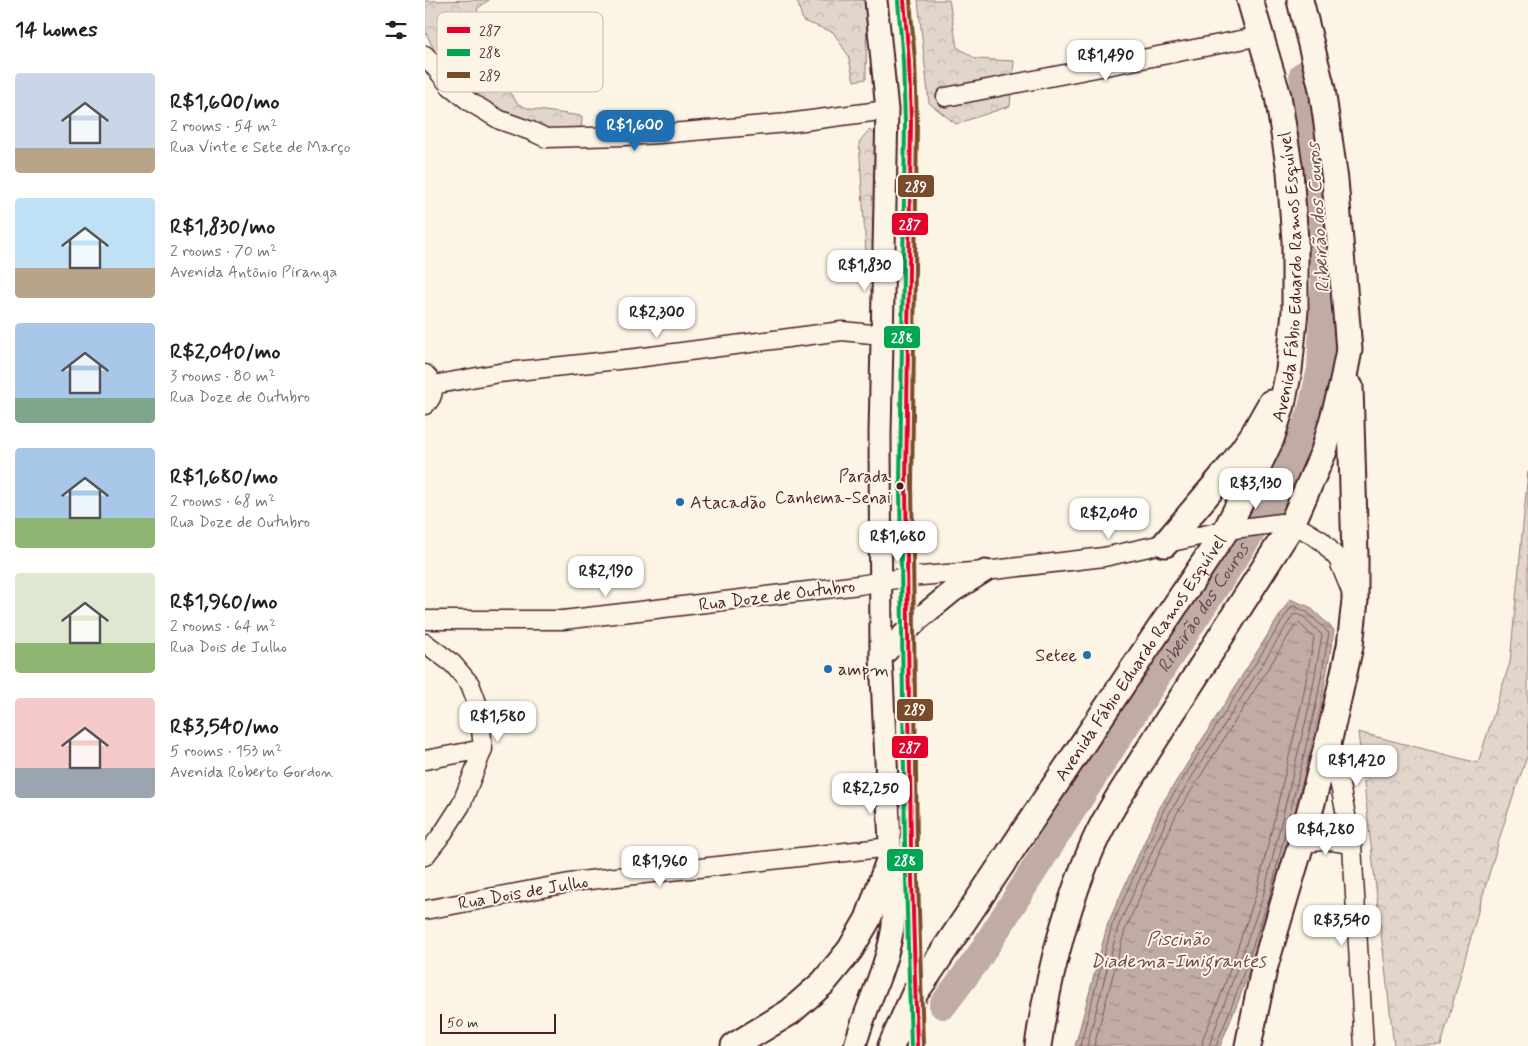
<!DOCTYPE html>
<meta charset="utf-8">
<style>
:root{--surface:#fff;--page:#f6f6f6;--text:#202124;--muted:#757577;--accent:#1f6fb2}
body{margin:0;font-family:Mynerve,sans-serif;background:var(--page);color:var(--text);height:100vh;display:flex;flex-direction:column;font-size:19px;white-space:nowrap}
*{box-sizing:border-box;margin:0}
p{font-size:16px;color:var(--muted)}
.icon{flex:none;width:28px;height:28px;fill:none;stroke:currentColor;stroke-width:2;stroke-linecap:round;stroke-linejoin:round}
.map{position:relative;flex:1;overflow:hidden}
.sheet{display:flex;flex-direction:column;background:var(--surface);width:425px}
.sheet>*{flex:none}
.scale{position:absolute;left:15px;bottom:12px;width:116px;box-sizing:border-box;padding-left:5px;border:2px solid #4a1f2b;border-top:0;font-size:14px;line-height:18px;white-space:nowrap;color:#4a1f2b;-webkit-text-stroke:4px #fcf5e5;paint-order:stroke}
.price{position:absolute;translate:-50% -42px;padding:0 11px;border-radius:10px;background:#fff;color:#222;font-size:16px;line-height:32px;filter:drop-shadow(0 1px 2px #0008)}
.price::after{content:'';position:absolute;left:50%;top:30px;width:15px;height:11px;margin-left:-8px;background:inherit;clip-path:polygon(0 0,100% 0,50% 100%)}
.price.current{background:var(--accent);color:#fff}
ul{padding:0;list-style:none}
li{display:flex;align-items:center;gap:15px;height:125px;padding:0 15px}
li span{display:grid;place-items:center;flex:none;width:140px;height:100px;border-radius:5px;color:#555}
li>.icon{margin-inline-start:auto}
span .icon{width:60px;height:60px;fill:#fffc;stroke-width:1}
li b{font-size:21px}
h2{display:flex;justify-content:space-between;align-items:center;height:60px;padding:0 15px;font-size:21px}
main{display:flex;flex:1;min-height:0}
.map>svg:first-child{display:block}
.forest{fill:url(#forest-crowns);stroke:#967a7a}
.water{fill:url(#water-ripples);stroke:#917474}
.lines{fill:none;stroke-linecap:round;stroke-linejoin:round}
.shore{stroke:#79575c;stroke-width:1}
.river{stroke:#c0aca5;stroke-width:28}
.minor-casing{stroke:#4a1f2b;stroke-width:21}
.major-casing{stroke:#4a1f2b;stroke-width:25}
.highway-casing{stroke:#4a1f2b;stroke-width:29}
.minor{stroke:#fcf5e5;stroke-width:18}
.major{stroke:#fcf5e5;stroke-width:21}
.highway{stroke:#fcf5e5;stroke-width:25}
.bus-1-casing{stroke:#fcf5e5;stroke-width:8}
.bus-2-casing{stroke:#fcf5e5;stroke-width:8}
.bus-3-casing{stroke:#fcf5e5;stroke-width:8}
.bus-1{stroke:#e4002b;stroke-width:4}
.bus-2{stroke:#00a651;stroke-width:4}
.bus-3{stroke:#7a4b2a;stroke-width:4}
.bus-dot{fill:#4a1f2b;stroke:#fcf5e5;stroke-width:2}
.poi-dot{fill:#1f6fb2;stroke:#fcf5e5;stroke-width:2}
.labels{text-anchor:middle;stroke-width:4;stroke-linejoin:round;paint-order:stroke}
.bus-label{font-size:17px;fill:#4a1f2b;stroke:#fcf5e5;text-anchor:end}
.street-label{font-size:18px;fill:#4a1f2b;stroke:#fcf5e5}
.poi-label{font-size:18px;fill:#4a1f2b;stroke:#fcf5e5;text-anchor:start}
.water-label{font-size:19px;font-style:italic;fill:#6d4950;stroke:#fcf5e5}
.key{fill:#fcf5e5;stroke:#c7b5ad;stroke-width:1}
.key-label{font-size:14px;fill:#4a1f2b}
.line-badge{stroke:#fcf5e5;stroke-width:2}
.badge-label{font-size:14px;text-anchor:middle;font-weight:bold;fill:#fff}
</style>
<main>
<section class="sheet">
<h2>14 homes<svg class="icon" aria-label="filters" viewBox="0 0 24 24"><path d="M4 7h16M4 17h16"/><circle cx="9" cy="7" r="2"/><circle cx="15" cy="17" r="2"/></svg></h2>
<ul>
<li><span style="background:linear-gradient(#c9d6e8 75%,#b9a48a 0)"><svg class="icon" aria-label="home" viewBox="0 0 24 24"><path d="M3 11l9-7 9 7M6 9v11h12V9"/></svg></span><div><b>R$1,600/mo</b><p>2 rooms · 54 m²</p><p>Rua Vinte e Sete de Março</p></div></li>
<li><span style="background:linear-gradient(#bfe0f5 70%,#b9a48a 0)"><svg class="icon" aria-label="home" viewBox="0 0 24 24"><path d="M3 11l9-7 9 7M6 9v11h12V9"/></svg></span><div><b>R$1,830/mo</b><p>2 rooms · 70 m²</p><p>Avenida Antônio Piranga</p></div></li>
<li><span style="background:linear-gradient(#a9c7e8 75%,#7fa58c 0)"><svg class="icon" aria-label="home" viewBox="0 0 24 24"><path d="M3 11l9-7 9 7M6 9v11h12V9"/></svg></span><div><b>R$2,040/mo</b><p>3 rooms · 80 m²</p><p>Rua Doze de Outubro</p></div></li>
<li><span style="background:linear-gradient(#a9c7e8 70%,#8fb573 0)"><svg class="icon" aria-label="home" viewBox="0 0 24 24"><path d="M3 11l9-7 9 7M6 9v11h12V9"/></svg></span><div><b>R$1,680/mo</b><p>2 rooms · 68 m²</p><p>Rua Doze de Outubro</p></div></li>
<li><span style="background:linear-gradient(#dfe7d0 70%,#8fb573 0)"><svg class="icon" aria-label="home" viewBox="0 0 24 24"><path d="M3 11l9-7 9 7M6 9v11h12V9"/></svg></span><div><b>R$1,960/mo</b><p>2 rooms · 64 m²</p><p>Rua Dois de Julho</p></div></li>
<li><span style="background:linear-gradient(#f6c9c9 70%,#9aa5b1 0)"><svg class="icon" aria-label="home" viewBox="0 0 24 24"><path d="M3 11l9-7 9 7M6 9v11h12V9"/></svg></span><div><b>R$3,540/mo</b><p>5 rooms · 153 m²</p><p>Avenida Roberto Gordon</p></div></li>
</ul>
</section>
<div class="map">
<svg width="1103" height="1046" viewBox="0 0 1103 1046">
<defs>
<pattern id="forest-crowns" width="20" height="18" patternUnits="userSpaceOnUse" patternTransform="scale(1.25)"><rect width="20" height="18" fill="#e2d5ca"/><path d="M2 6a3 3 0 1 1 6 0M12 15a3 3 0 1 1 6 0" fill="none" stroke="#c3b6ae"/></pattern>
<pattern id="water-ripples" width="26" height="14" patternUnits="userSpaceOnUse" patternTransform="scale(1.25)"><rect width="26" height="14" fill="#c0aca5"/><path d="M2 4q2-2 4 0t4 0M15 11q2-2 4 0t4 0" fill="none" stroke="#9e8b87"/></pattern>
</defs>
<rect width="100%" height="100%" fill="#fcf5e5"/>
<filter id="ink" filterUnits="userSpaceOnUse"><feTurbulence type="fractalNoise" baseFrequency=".02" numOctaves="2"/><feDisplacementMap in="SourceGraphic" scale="10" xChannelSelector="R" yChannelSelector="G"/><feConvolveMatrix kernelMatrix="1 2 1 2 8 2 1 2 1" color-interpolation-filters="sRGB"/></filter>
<g filter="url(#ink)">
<path class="forest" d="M64,0l-12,9 9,34 22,47 10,14 12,5 52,7 -1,18 -25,-1 -60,-24 -32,-21 -25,-28 -14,-29v-30z
M372,0h70l-1,79 -12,2 -6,-26 -15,-23 -30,-11z
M493,0h31l8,47 19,12 38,2 -4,45 -54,18 -27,-21z
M444,130l8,5 -4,140 -5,9 -9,-142z
M1103,472v282l-22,63 -27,91 -38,138h-47l-36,-314 120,31 32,-101z"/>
<path class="water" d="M865,599l20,8 24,23 -13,75 -47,195 -36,102 -18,44h-145l33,-123 52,-116z"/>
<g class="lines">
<path class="shore" d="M655,1046l32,-121 52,-116 127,-202 3,-1 13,6 22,21 -13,72 -47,194 -35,101 -18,46
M662,1046l31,-119 52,-115 123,-197 3,-1 8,3 18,18 -12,68 -47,194 -54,149
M669,1046l31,-116 51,-115 120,-191 3,-1 15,15 -12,64 -46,193 -35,100 -18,43 -1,8"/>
<path class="river" id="s1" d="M518,1005l34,-45 189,-298 115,-175 30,-74 10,-44 4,-93 -4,-38 -1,-37 -17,-126"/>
<defs>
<path id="minor" d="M0,55l25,31 20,16 30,18 31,11 15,7 79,-2 34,-2 129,-11 99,-13
M521,97l315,-61
M0,374c10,9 11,22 0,31
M8,385l66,-12 137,-15 206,-27 40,4
M0,620h138l296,-35 49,-8 77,-6 119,-14 122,-27 55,-7 23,7 18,11 16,18 13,32
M0,643l28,21 17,20 9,24 4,41 -22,56 -18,28 -18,23
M906,741l21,104 12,201
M0,760l58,-11
M876,844c20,-4 31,-4 51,1
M0,910l155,-29 311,-34"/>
<path id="major" d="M456,657l39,-39 33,-27 32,-20
M430,1046c10,-38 30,-74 37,-114 2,-8 1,-18 1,-27l-12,-248 -1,-224 7,-323 -11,-110"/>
<g id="highway">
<path d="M740,544l67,-79 21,-30 18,-32"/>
<path d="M309,1046l56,-34 33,-29 27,-33 18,-31 23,-64"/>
<path id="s2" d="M466,1046l24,-53 12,-17 299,-446 23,-45 22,-46 11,-34 7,-35 6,-59v-70l-5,-70 -12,-75 -28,-96"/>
<path d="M613,1046c10,-69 27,-137 55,-201 7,-16 16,-32 25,-47l173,-272 33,-75 18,-65 7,-36 -14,-170 -13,-91 -22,-89"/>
<path d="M823,1046l16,-77 37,-125 29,-109 20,-89 5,-46v-44l-5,-169"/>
</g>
</defs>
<use href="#minor" class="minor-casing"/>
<use href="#major" class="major-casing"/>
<use href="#highway" class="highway-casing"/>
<use href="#minor" class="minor"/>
<use href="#major" class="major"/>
<use href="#highway" class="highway"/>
<defs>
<path id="bus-1" d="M479,0l5,61 2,62 -5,363 5,358 6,202"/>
<path id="bus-2" d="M473,1l5,60 2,62 -5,363 5,358 6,202"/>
<path id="bus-3" d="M485,0l5,61 2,62 -5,363 5,358 6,202"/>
</defs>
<use href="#bus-1" class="bus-1-casing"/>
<use href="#bus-2" class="bus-2-casing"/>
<use href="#bus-3" class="bus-3-casing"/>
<use href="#bus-1" class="bus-1"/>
<use href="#bus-2" class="bus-2"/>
<use href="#bus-3" class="bus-3"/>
</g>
</g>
<circle class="bus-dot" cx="475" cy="486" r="4.5"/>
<g class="poi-dot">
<circle cx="255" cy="502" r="5"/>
<circle cx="662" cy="655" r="5"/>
<circle cx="403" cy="669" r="5"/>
</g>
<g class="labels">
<g class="bus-label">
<text x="466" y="482">Parada<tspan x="466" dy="21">Canhema-Senai</tspan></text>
</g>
<g class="street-label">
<text dy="6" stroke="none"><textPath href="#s2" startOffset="882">Avenida Fábio Eduardo Ramos Esquível</textPath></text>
<text transform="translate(352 595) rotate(-7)" y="6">Rua Doze de Outubro</text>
<text dy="6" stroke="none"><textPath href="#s2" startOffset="462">Avenida Fábio Eduardo Ramos Esquível</textPath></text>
<text transform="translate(98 892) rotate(-10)" y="6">Rua Dois de Julho</text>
</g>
<g class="poi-label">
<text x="265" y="508">Atacadão</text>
<text x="652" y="661" text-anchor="end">Setee</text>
<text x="413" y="675">ampm</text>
</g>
<g class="water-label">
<text transform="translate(892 218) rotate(-94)" y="7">Ribeirão dos Couros</text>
<text dy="7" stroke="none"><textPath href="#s1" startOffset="475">Ribeirão dos Couros</textPath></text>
<text x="753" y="945">Piscinão<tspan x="753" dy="22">Diadema-Imigrantes</tspan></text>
</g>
</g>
<rect x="12" y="12" width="166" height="80" rx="8" class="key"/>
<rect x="22" y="27" width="23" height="6" fill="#e4002b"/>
<rect x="22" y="49" width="23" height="7" fill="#00a651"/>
<rect x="22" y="72" width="23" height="6" fill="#7a4b2a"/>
<g class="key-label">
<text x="54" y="35">287</text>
<text x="54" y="57">288</text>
<text x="54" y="80">289</text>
</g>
<g class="line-badge">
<rect x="472" y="174" width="38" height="24" rx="5" fill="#7a4b2a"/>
<rect x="466" y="212" width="38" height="24" rx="5" fill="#e4002b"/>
<rect x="458" y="325" width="38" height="24" rx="5" fill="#00a651"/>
<rect x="471" y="698" width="38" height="24" rx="5" fill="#7a4b2a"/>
<rect x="466" y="735" width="38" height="24" rx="5" fill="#e4002b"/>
<rect x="461" y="848" width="38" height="24" rx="5" fill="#00a651"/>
</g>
<g class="badge-label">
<text x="491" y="191">289</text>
<text x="485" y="229">287</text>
<text x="477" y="342">288</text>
<text x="490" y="714">289</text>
<text x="485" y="752">287</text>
<text x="480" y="865">288</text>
</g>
</svg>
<div class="scale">50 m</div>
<b class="price" style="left:681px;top:82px">R$1,490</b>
<b class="price current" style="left:210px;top:152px">R$1,600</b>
<b class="price" style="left:440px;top:292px">R$1,830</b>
<b class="price" style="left:232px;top:339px">R$2,300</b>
<b class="price" style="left:831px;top:510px">R$3,130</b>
<b class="price" style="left:684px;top:540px">R$2,040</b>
<b class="price" style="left:473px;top:563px">R$1,680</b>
<b class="price" style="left:181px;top:598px">R$2,190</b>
<b class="price" style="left:73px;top:743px">R$1,580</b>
<b class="price" style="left:932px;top:787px">R$1,420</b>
<b class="price" style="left:446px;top:815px">R$2,250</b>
<b class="price" style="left:901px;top:856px">R$4,280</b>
<b class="price" style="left:235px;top:888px">R$1,960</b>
<b class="price" style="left:917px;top:947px">R$3,540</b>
</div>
</main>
